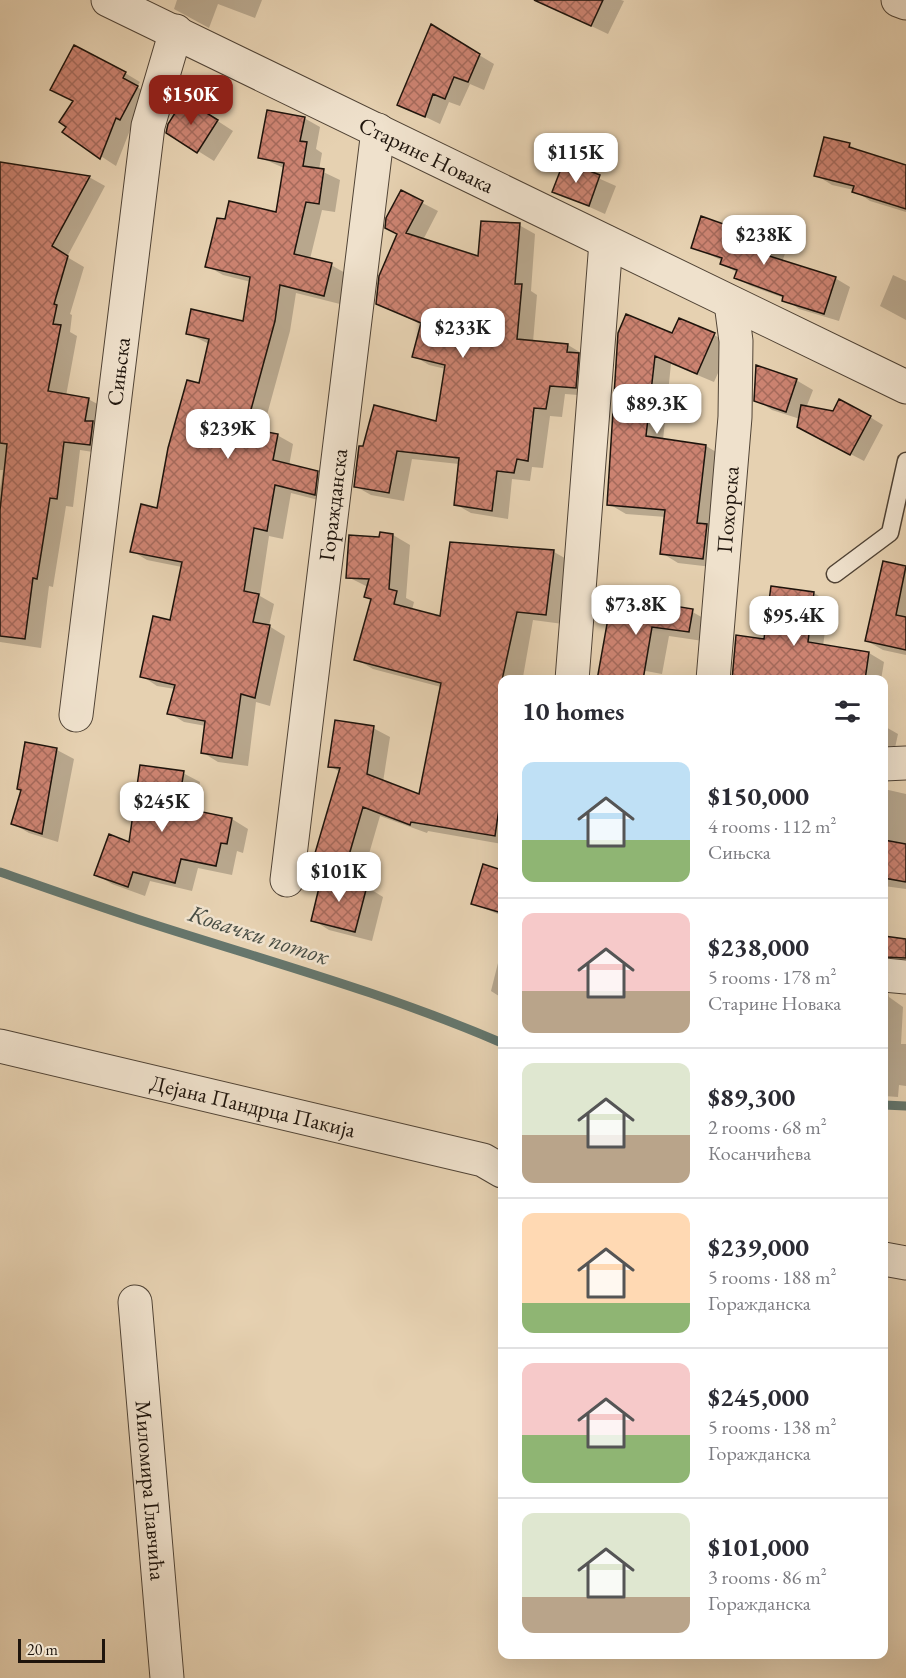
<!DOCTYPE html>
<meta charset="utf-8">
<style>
:root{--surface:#fff;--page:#f2f2f3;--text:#2b2b33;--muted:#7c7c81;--line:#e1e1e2;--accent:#8f2418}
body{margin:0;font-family:"EB Garamond",serif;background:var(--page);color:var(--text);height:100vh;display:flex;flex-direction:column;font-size:22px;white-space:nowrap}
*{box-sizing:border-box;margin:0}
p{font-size:20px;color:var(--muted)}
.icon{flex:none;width:33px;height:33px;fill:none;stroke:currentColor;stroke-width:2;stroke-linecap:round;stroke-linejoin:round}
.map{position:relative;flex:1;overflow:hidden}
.side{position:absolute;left:498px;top:675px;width:390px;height:984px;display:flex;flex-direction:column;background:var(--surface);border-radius:12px;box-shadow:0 6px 24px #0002}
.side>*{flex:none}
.scale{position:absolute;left:18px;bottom:15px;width:87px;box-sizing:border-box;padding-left:6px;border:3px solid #1e140c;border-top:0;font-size:16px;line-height:21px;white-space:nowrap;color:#1e140c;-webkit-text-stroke:4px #efe1cc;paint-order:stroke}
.price{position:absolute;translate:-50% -51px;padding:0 14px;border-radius:12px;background:#fff;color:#222;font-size:20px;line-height:39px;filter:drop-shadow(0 2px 3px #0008)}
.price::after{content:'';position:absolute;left:50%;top:36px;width:18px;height:14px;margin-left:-9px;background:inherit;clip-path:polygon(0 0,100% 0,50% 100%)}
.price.selected{background:var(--accent);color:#fff}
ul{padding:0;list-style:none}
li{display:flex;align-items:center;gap:18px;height:150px;padding:0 24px}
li+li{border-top:2px solid var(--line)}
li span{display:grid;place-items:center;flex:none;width:168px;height:120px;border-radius:12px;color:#555}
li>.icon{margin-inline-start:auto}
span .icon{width:72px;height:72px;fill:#fffc;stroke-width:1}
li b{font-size:26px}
h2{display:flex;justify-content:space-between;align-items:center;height:72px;padding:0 24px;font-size:26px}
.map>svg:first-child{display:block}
.shadow{fill:#0003}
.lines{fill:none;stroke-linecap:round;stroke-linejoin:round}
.stream{stroke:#66766c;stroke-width:9}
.building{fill:url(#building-cross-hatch);stroke:#1e140c;stroke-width:1.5}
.lane-casing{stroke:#504335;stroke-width:19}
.street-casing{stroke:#504335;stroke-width:35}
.lane{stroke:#efe1cc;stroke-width:16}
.street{stroke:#efe1cc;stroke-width:33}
.labels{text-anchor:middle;stroke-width:5;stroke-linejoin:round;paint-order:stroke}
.street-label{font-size:22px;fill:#1e140c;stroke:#efe1cc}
.water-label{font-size:24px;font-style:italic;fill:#484d44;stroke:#efe1cc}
</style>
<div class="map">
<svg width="906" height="1678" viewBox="0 0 906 1678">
<defs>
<pattern id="building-cross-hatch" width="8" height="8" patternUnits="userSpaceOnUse" patternTransform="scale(1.5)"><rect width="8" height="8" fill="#cc8371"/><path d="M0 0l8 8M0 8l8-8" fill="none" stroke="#a56a5b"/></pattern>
</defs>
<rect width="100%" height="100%" fill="#e6d1b1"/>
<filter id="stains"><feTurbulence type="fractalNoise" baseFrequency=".00333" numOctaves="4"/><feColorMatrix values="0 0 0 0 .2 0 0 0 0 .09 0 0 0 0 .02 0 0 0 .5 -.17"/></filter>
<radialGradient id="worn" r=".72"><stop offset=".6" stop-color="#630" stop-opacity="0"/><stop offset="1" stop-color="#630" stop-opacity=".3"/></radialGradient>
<path class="shadow" d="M177,0h85l-7,18 -37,-14 -9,24 -35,-19z
M556,0h65l3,1 -16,33 -38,-18z
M446,35l48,29 -10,26 -14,-6 -10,22 -11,-4 -9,22 -41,-20z
M125,73l15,9 -3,5 16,9 -21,29 -16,41 -52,-34z
M201,110l32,21 -19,30 -16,-10z
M304,118l16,9 -4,22 6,4 -3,17 21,10 -5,32 -13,-2 -12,49 21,6 16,9 -7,30 -44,-11 -6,38 -28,102 15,2 16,9 -4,22 28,7 16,9 -3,21 -39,-10 -8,46 -14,-3 -9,60 14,8 -5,22 16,10 -15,70 -14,-4 -8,64 -30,-4 -16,-10 4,-26 -22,-4 -15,-9 6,-24 -18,-3 -15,-10 29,-54 11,-55 -35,-7 -15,-9 26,-41 42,-126 9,-40 -22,-11 57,-10 7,-41 -28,-7 -16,-9 19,-45 52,-7 6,-46 -25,-11z
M849,145l15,8 42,13v46l-36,-11 -16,-11 -22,-5 -16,-10z
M0,163l89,14 16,9 -38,71 17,10 -14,47 2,1 -2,17 7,4 -11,60 22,3 17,9 1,46 -26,-4 -7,57 -7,-1 -13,81 -4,-1 -8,62 -41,-6v-153l3,-19h-3z
M564,163l52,23 -11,28 -51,-23z
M401,192l37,19 -15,29 57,18 39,-33 16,9 -4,57 6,4 -4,47 35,3 15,9 8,42 -26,-2 -3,23 -12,-1 -7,52 -11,-1 -2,14 -18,-2 -4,40 -37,-6 -16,-9 4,-40 -47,-5 -8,42 -33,-6 -16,-9 5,-39 77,-24 9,-54 -17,-4 -15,-9 8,-31 -45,-22 21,-69z
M702,218l69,24 15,9 -4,11 53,16 15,9 -11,34 -40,-12 -15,-11 -33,-12 -15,-8 2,-5 -16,-9 1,-3 -30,-14z
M893,275l13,6v39l-26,-14z
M619,334l95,1 17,9 -17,38 -43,-18 -8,76 43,6 17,10 -11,111 -34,-4 -16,-10 4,-36 -40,-3 -17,-10z
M796,380l17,10 -7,18 64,9 13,8 -19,36 -52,-27 -12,-15 -28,-9 -16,-10z
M393,535l17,10 -4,53 8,4 -2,8 29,8 113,-66 16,9 -7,63 -30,-4 -10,57 16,3h-37v164l-74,-13 -1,2 -47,-17 -18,62 -31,-9 -17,-10 26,-87 -10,-6 43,-38 17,9 -7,45 38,14 20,-109 -68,-18 -17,-10 16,-59 -6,-3 2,-10 -20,-10 32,-38z
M884,563l22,5v87l-23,-5 -16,-9z
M772,588l42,5 15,9 -6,44 46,7 15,9 -3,18h-148l32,-39z
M613,598l76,12 16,9 -2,22 -34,-5 -7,38 -43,-8z
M884,726l14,8 -5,23 -9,8z
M27,744l30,6 17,9 -16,83 -29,-9 -17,-10 10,-33z
M183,773l17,9 -5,30 37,7 16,10 -5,24 -6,-2 -5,24 -34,-7 -6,23 -42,-10 -5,15 -33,-12 -16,-10 35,-30z
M884,789l22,5v95l-22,-3z
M484,866l18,6v44l-30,-13z
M367,887l16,10 -11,44 -43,-11 -16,-10z
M906,940v25l-19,22 2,10 14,10 -2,37h5v42l-7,-1 -1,12 -14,-1v-144l6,4z
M502,947v51l-11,-7z"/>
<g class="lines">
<path class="stream" d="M0,872c46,16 91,32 137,47 123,40 247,73 365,124
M884,1105l22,1"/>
</g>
<path class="building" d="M534,0h69l-12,26z
M431,24l49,30 -12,28 -14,-5 -9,22 -12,-5 -8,23 -28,-12z
M74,45l52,27 -3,6 15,8 -18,34 -4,-2 -16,41 -38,-27 4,-5 -7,-5 14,-21 -23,-11z
M184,99l34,21 -21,33 -31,-20 2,-9z
M267,110l38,7 -5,24 7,1 -4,24 21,3 -5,35 -13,-2 -12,52 38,9 -8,33 -44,-11 -5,36 -29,107 32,6 -5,26 45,11 -3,24 -40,-10 -8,46 -13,-3 -10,63 15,3 -6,28 17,3 -15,73 -14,-4 -9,64 -31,-5 4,-32 -38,-7 8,-29 -35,-8 13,-61 17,4 12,-58 -52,-10 11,-48 16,4 11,-60 19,-68 12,3 10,-44 -23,-5 5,-25 52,12 7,-44 -45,-10 12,-49 8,1 4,-18 47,11 8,-49 -26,-5z
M824,137l26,6 -1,4 57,18v44l-54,-17 2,-6 -40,-10z
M564,161l36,14 -11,31 -37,-14z
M0,162l90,14 -38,70 16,10 -14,48 3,1 -4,19 8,1 -13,66 41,7 -4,23h8l-3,24 -26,-3 -7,57 -7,-1 -13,81 -4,-1 -8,61 -25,-3v-126l7,-66 -7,-1z
M401,190l22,11 -17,32 72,23 3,-35 39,2 -5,61h7l-5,55 51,5 -1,8 12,1 -3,35 -26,-2 -4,23 -12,-1 -6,53 -11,-2 -3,14 -17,-2 -5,40 -38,-6 5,-47 -62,-7 -8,42 -35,-6 5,-41h4l11,-41 62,16 9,-56 -33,-8 9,-34 -45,-19 3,-28 18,-42 -12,-6 1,-10z
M701,216l70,25 -5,14 70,22 -12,37 -42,-13 1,-5 -49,-18 3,-8 -17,-6 2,-6 -31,-10z
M626,314l46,19 7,-15 36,15 -18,41 -42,-18 -9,80 60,9 -9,78 10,1 -4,35 -43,-5 5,-44 -58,-5 11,-172z
M756,365l41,14 -11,33 -32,-11z
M839,399l32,17 -21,39 -53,-28 4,-22 32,6z
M380,532l13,2 -4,55 8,2 -3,13 46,12 10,-74 104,8 -8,65 -29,-3 -15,68v108l-7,48 -84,-14 -1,3 -47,-18 -18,62 -32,-9 27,-92 -12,-1 7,-47 39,6 -7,48 52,20 22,-111 -87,-23 17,-61 -7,-2 5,-18 -23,-1 3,-43 30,2z
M883,561l23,5 -10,49 10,2v33l-41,-9z
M771,586l43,6 -6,50 61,10 -4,28h-133l4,-45 28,4z
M612,596l81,13 -4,23 -37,-5 -9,53h-46z
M25,742l32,6 -15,86 -31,-10 10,-34 -4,-1z
M140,765l44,6 -6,36 54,11 -5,26 -6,-1 -5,23 -35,-7 -6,24 -42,-11 -5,15 -34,-12 15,-41 20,8z
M884,840l22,4v38l-22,-4z
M483,864l19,6v43l-31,-9z
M322,875l45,11 -12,46 -44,-11z
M884,936l22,3v19l-22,-1z"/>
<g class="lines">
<defs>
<path id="lane" d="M835,574l55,-41 16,-72"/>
<g id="street">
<path id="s1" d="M108,0l798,387"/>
<path d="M898,0l8,3"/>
<path d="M572,680l34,-438"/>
<path id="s2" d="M713,680l22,-263 1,-76 -5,-38"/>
<path id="s3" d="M76,715l72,-589 28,-95"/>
<path d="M884,764l22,-1"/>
<path id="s4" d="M287,880l91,-750"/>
<path d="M884,975l22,2"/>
<path id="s5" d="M0,1046l483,114 19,11"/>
<path d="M884,1259l22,4"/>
<path id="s6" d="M135,1302l32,376"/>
</g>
</defs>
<use href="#lane" class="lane-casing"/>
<use href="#street" class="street-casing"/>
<use href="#lane" class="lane"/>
<use href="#street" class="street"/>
</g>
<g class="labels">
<g class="street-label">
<text dy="8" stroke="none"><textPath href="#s1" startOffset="354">Старине Новака</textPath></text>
<text dy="8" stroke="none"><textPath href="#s3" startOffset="346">Сињска</textPath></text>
<text dy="8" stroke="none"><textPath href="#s4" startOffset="378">Горажданска</textPath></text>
<text dy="8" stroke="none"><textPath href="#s2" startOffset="171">Похорска</textPath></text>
<text dy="8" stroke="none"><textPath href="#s5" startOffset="260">Дејана Пандрца Пакија</textPath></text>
<text dy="8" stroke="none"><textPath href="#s6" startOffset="189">Миломира Главчића</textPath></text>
</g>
<g class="water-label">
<text transform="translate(259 935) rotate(18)" y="8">Ковачки поток</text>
</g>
</g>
<rect width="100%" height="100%" filter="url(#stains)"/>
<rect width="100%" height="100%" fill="url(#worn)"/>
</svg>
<div class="scale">20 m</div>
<b class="price selected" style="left:191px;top:126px">$150K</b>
<b class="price" style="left:576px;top:184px">$115K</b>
<b class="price" style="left:764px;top:266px">$238K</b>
<b class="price" style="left:463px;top:359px">$233K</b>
<b class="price" style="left:657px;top:435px">$89.3K</b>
<b class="price" style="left:228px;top:460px">$239K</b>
<b class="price" style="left:636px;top:636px">$73.8K</b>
<b class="price" style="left:794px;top:647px">$95.4K</b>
<b class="price" style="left:162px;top:833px">$245K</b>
<b class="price" style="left:339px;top:903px">$101K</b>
<section class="side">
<h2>10 homes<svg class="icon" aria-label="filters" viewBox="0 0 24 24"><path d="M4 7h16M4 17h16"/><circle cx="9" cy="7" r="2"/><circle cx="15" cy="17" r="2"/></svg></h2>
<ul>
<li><span style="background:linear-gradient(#bfe0f5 65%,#8fb573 0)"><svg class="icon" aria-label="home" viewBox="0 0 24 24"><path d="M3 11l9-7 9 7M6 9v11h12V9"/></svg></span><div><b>$150,000</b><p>4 rooms · 112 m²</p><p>Сињска</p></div></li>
<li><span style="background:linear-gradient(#f6c9c9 65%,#b9a48a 0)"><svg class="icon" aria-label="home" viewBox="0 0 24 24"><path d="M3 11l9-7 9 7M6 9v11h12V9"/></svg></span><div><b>$238,000</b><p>5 rooms · 178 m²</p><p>Старине Новака</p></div></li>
<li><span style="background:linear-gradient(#dfe7d0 60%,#b9a48a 0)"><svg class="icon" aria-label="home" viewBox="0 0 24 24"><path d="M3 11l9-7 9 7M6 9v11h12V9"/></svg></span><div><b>$89,300</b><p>2 rooms · 68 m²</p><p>Косанчићева</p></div></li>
<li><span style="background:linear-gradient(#ffd9b3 75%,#8fb573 0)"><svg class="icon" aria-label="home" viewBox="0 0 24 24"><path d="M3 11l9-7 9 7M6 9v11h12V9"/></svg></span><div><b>$239,000</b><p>5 rooms · 188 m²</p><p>Горажданска</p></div></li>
<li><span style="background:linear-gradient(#f6c9c9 60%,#8fb573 0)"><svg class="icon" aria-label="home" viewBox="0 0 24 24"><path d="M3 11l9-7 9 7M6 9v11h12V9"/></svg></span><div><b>$245,000</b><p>5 rooms · 138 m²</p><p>Горажданска</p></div></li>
<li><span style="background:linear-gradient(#dfe7d0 70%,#b9a48a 0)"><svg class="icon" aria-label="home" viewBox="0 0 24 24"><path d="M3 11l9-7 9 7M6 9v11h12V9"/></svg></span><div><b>$101,000</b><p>3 rooms · 86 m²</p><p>Горажданска</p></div></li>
</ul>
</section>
</div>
